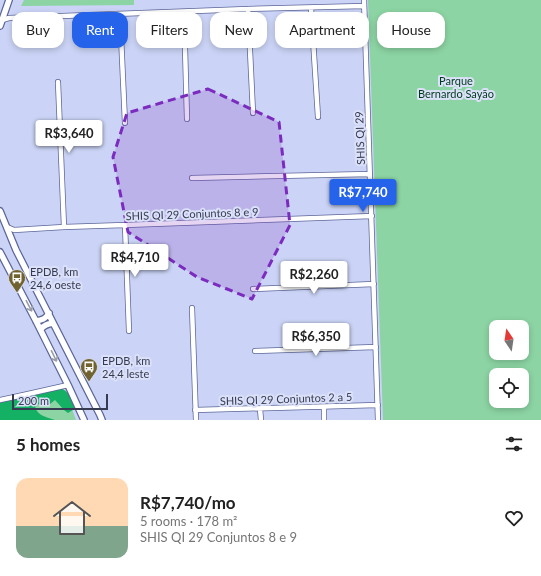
<!DOCTYPE html>
<meta charset="utf-8">
<style>
:root{--surface:#fff;--page:#f6f6f6;--text:#222;--muted:#767676;--line:#e0e0e0;--accent:#2563eb}
body{margin:0;font-family:Lato,sans-serif;background:var(--page);color:var(--text);height:100vh;display:flex;flex-direction:column;font-size:15px;white-space:nowrap}
*{box-sizing:border-box;margin:0}
p{font-size:13px;color:var(--muted)}
.icon{flex:none;width:22px;height:22px;fill:none;stroke:currentColor;stroke-width:2;stroke-linecap:round;stroke-linejoin:round}
.map{position:relative;height:420px;overflow:hidden}
.side{display:flex;flex-direction:column;background:var(--surface);flex:1}
.side>*{flex:none}
.top-card{position:absolute;left:12px;top:12px;width:517px;height:36px;display:flex;gap:8px}
.needle{width:26px;rotate:347deg}
.fabs{position:absolute;left:489px;top:320px;display:grid;gap:8px}
.fabs a{display:grid;place-items:center;width:40px;height:40px;border-radius:8px;background:var(--surface);box-shadow:0 2px 6px #0003;font-size:20px}
.scale{position:absolute;left:12px;bottom:10px;width:96px;box-sizing:border-box;padding-left:4px;border:2px solid #363b52;border-top:0;font-size:11px;line-height:14px;white-space:nowrap;color:#363b52;-webkit-text-stroke:3px #dbe1f8;paint-order:stroke}
.price{position:absolute;translate:-50% -34px;padding:0 9px;border-radius:4px;background:#fff;color:#222;font-size:13px;line-height:26px;filter:drop-shadow(0 1px 2px #0008)}
.price::after{content:'';position:absolute;left:50%;top:24px;width:12px;height:9px;margin-left:-6px;background:inherit;clip-path:polygon(0 0,100% 0,50% 100%)}
.price.active{background:var(--accent);color:#fff}
ul{padding:0;list-style:none}
li{display:flex;align-items:center;gap:12px;height:100px;padding:0 16px}
li+li{border-top:1px solid var(--line)}
li span{display:grid;place-items:center;flex:none;width:112px;height:80px;border-radius:12px;color:#555}
li>.icon{margin-inline-start:auto}
span .icon{width:48px;height:48px;fill:#fffc;stroke-width:1}
li b{font-size:17px}
h2{display:flex;justify-content:space-between;align-items:center;height:48px;padding:0 16px;font-size:17px}
.pill{padding:0 14px;border-radius:12px;background:var(--surface);box-shadow:0 2px 6px #0003;font-size:14px;line-height:36px}
.pill.active{background:var(--accent);color:#fff}
.map>svg:first-child{display:block}
.green{fill:#8cd4a3;fill-rule:evenodd}
.forest{fill:#14b063}
.lines{fill:none;stroke-linecap:round;stroke-linejoin:round}
.minor-casing{stroke:#5b6698;stroke-width:6}
.major-casing{stroke:#5b6698;stroke-width:8}
.minor{stroke:#fff;stroke-width:4.5}
.major{stroke:#fff;stroke-width:5.5}
.oneway{stroke:#9a9da8}
.marked{fill:#7b2cbf;fill-opacity:0.2;stroke:#7b2cbf;stroke-width:3;stroke-dasharray:8 5;stroke-linejoin:round}
.labels{text-anchor:middle;stroke-width:4;stroke-linejoin:round;paint-order:stroke}
.park-label{font-size:11px;fill:#003a1c;stroke:#dbe1f8}
.street-label{font-size:11px;fill:#363b52;stroke:#dbe1f8}
.poi-label{font-size:11px;fill:#363b52;stroke:#dbe1f8;text-anchor:start}
</style>
<div class="map">
<svg width="541" height="420" viewBox="0 0 541 420">
<rect width="100%" height="100%" fill="#cbd4f6"/>
<path class="green" d="M24,0h110v5l-113,1z
M368,0h173v420h-158zM496,327h26v26h-26zM496,375h26v26h-26z
M65,390l11,30h-76z"/>
<path class="forest" d="M61,388c7,3 12,12 15,20l-8,5 -4,-3 -9,-10 -5,4 -5,1 -9,-1 -1,1c1,11 12,12 20,15h-55v-19z"/>
<g class="lines">
<defs>
<path id="minor" d="M364,0l14,420
M311,8l7,109
M248,9l5,104
M184,12l3,107
M120,14l5,109
M2,20l7,-2 239,-9 116,-3
M58,82l6,145
M192,178l178,-4
M125,225l4,106
M7,227l7,3 50,-3 61,-2 247,-9
M253,289l121,-5
M192,308l4,112
M255,351l121,-4
M0,400l28,-6 40,-9
M324,407v13
M260,409l1,11
M195,410l183,-5"/>
<path id="major" d="M0,26l9,-26
M0,211l16,39 84,165 2,5
M0,252l36,69 32,64 16,35
M36,321c6,-1 10,-2 13,-8
M41,329c3,-4 6,-5 12,-6"/>
</defs>
<use href="#minor" class="minor-casing"/>
<use href="#major" class="major-casing"/>
<use href="#minor" class="minor"/>
<use href="#major" class="major"/>
</g>
<defs><path id="oneway-shaft" d="M-6 0H5M1.5-3L5.5 0L1.5 3" fill="none" stroke-width="1.6" stroke-linecap="round" stroke-linejoin="round"/></defs>
<g class="oneway">
<use href="#oneway-shaft" transform="translate(29 306) rotate(62)"/>
<use href="#oneway-shaft" transform="translate(54 356) rotate(64)"/>
</g>
<path class="marked" d="M208,89l71,33 11,103 -38,74 -55,-22 -69,-45 -15,-75 14,-44z"/>
<defs>
<symbol id="bus-pin" viewBox="-11 -11 22 30"><path d="M0 17L-7.5 6A9.5 9.5 0 1 1 7.5 6Z" fill="#716330" stroke="#dbe1f8"/><path d="M-5-6H5V4H4V6H2V4H-2V6H-4V4H-5ZM-3.5-4V0h7V-4ZM-3.5 1.2v1.5H-2V1.2ZM2 1.2v1.5H3.5V1.2Z" fill="#fff"/></symbol>
</defs>
<g fill-rule="evenodd">
<use href="#bus-pin" x="7" y="268" width="20" height="27"/>
<use href="#bus-pin" x="79" y="357" width="20" height="27"/>
</g>
<g class="labels">
<g class="park-label">
<text x="456" y="85">Parque<tspan x="456" dy="13">Bernardo Sayão</tspan></text>
</g>
<g class="street-label">
<text transform="translate(360 138) rotate(-92)" y="4">SHIS QI 29</text>
<text transform="translate(192 214) rotate(-2)" y="4">SHIS QI 29 Conjuntos 8 e 9</text>
<text transform="translate(286 399) rotate(-2)" y="4">SHIS QI 29 Conjuntos 2 a 5</text>
</g>
<g class="poi-label">
<text x="30" y="276">EPDB, km<tspan x="30" dy="13">24,6 oeste</tspan></text>
<text x="102" y="365">EPDB, km<tspan x="102" dy="13">24,4 leste</tspan></text>
</g>
</g>
</svg>
<div class="fabs">
<a><svg class="needle" viewBox="-14 -14 28 28"><path d="M0-13l5 13h-10z" fill="#e53935"/><path d="M0 13l5-13h-10z" fill="#767676"/></svg></a>
<a><svg class="icon" aria-label="locate" viewBox="0 0 24 24"><circle cx="12" cy="12" r="6"/><path d="M12 2v4M12 18v4M2 12h4M18 12h4"/></svg></a>
</div>
<div class="scale">200 m</div>
<b class="price" style="left:69px;top:154px">R$3,640</b>
<b class="price active" style="left:363px;top:213px">R$7,740</b>
<b class="price" style="left:135px;top:278px">R$4,710</b>
<b class="price" style="left:314px;top:295px">R$2,260</b>
<b class="price" style="left:316px;top:357px">R$6,350</b>
<div class="top-card">
<a class="pill">Buy</a>
<a class="pill active">Rent</a>
<a class="pill">Filters</a>
<a class="pill">New</a>
<a class="pill">Apartment</a>
<a class="pill">House</a>
</div>
</div>
<section class="side">
<h2>5 homes<svg class="icon" aria-label="filters" viewBox="0 0 24 24"><path d="M4 7h16M4 17h16"/><circle cx="9" cy="7" r="2"/><circle cx="15" cy="17" r="2"/></svg></h2>
<ul>
<li><span style="background:linear-gradient(#ffd9b3 60%,#7fa58c 0)"><svg class="icon" aria-label="home" viewBox="0 0 24 24"><path d="M3 11l9-7 9 7M6 9v11h12V9"/></svg></span><div><b>R$7,740/mo</b><p>5 rooms · 178 m²</p><p>SHIS QI 29 Conjuntos 8 e 9</p></div><svg class="icon" aria-label="heart" viewBox="0 0 24 24"><path d="M12 20l-8-8c-3-5 5-10 8-4 3-6 11-1 8 4z"/></svg></li>
</ul>
</section>
